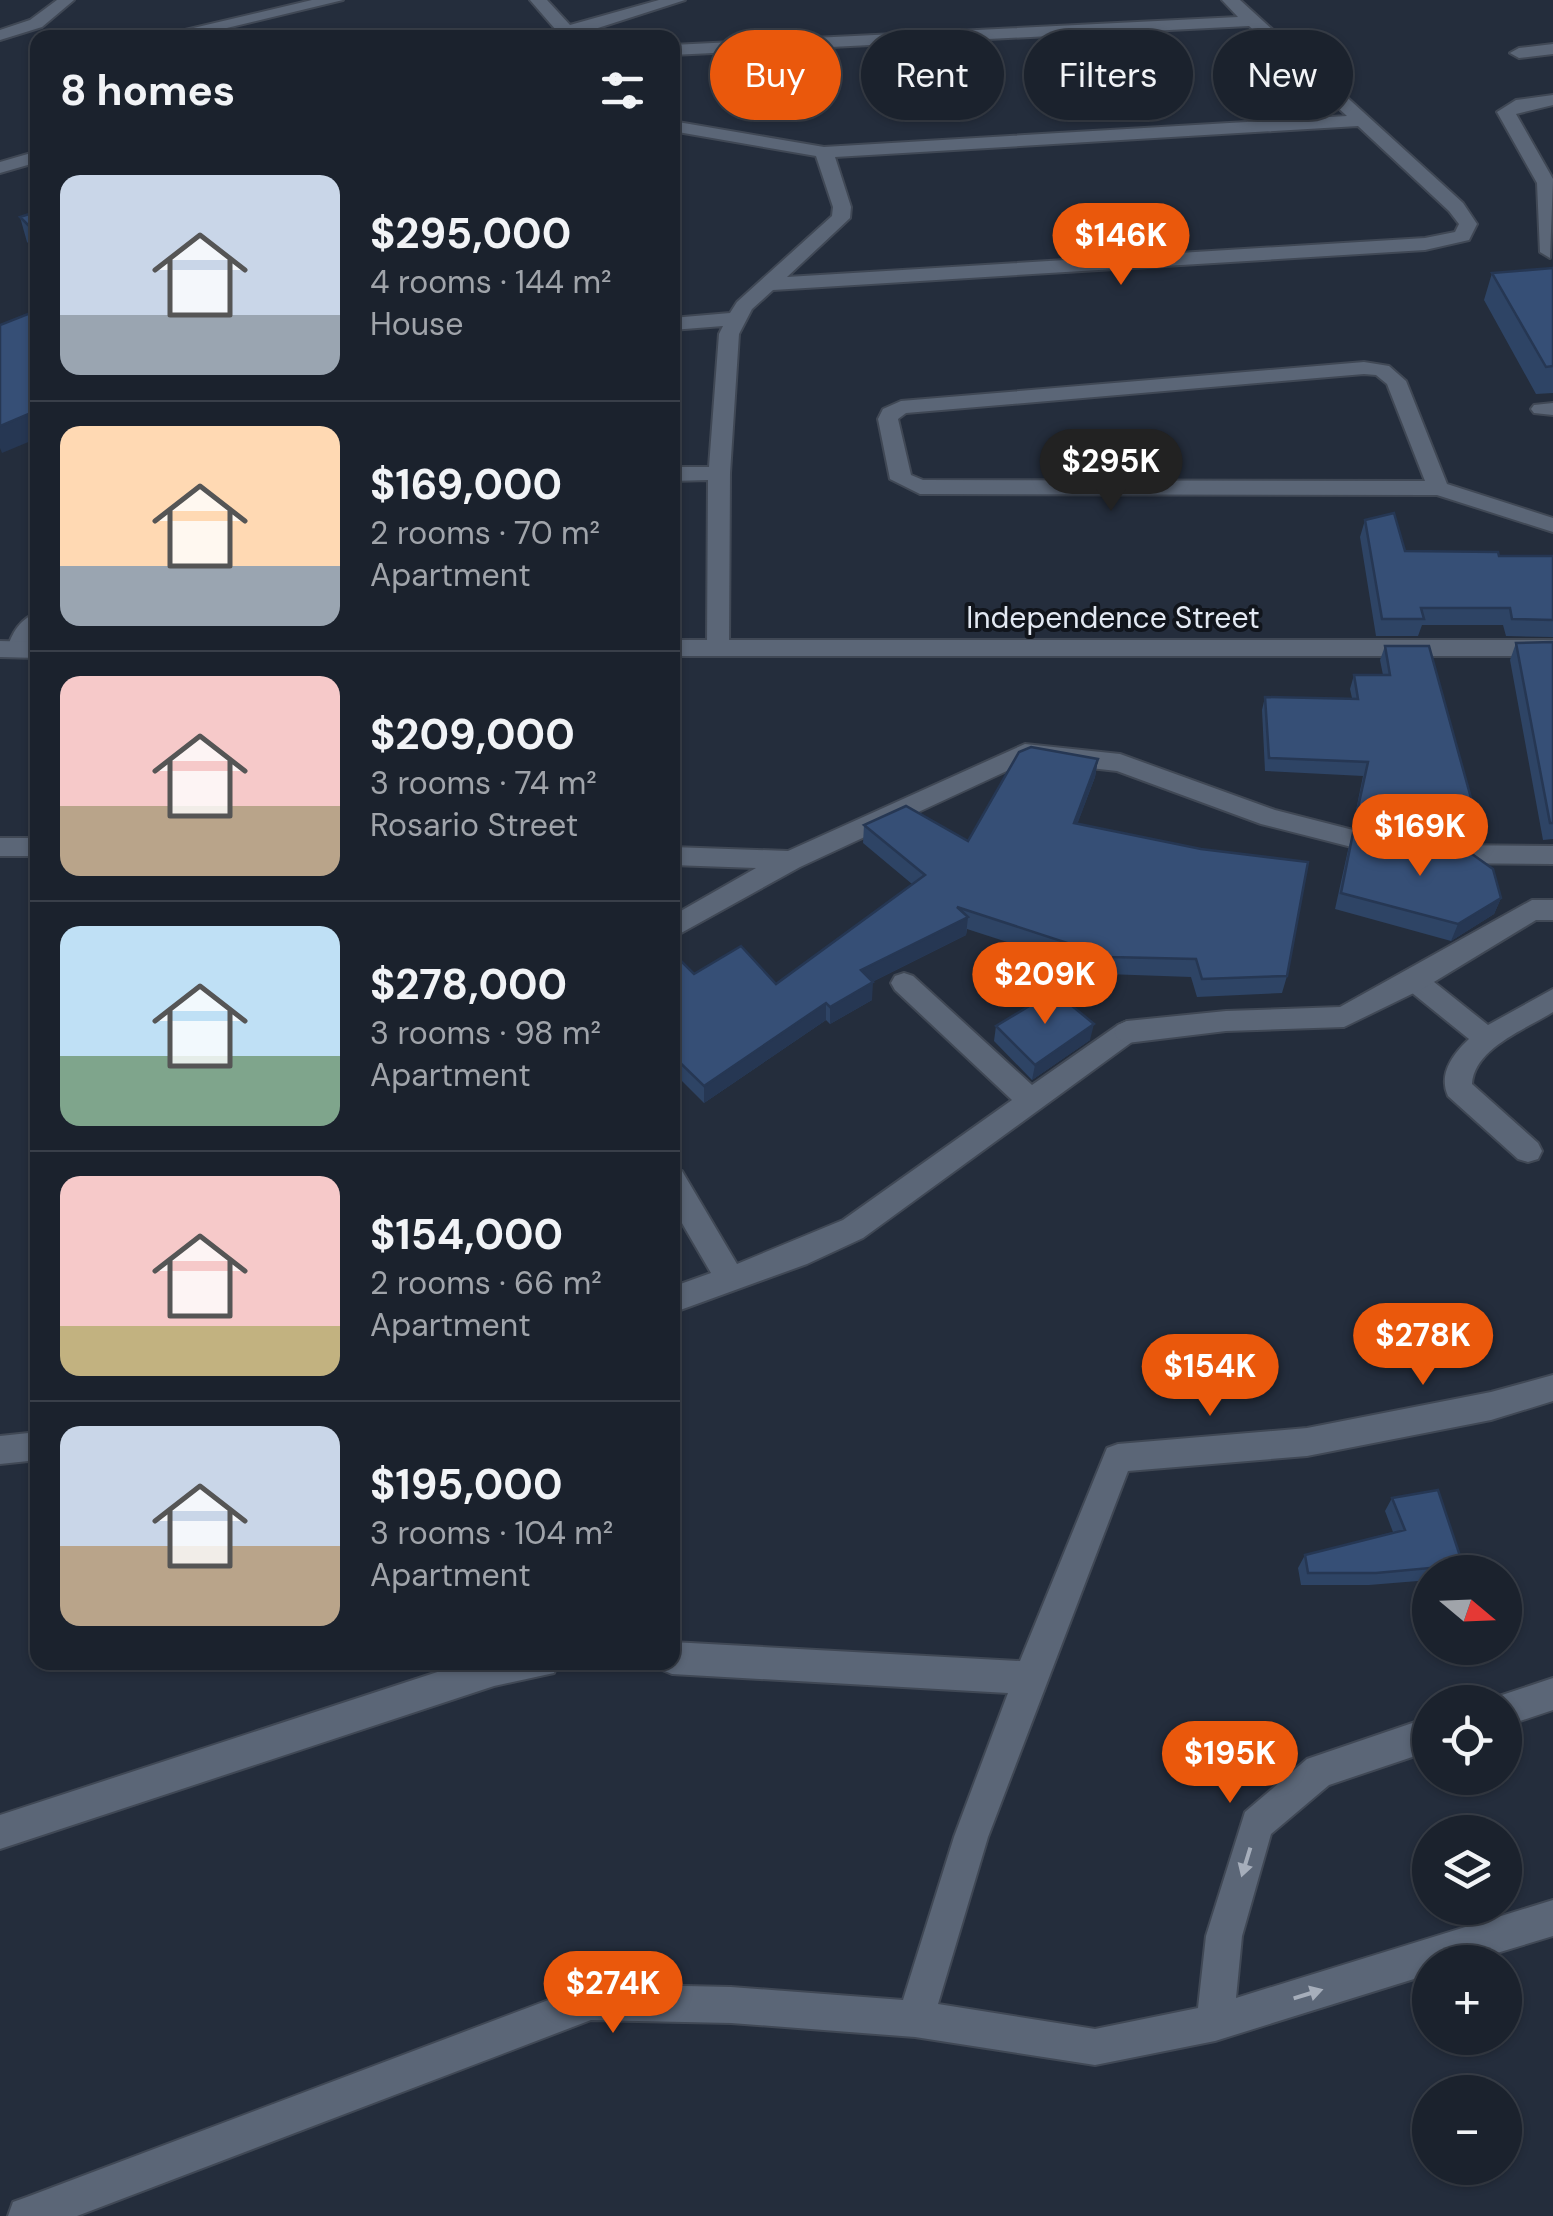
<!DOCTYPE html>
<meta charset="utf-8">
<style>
:root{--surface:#1b222d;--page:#242a35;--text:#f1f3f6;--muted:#a0a4aa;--line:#393f49;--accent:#ea580c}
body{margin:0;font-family:"DM Sans",sans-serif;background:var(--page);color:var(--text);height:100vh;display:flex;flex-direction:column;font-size:38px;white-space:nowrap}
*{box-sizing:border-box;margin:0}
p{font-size:32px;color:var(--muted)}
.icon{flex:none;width:55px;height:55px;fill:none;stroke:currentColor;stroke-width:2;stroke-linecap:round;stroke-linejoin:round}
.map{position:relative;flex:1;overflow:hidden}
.side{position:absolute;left:30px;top:30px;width:650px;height:1640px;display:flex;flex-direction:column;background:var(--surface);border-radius:20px;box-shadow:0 2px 8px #0004,0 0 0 2px var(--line)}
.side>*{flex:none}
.guide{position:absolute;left:710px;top:30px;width:692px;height:90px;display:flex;gap:20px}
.needle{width:65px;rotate:109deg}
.fabs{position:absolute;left:1412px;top:1555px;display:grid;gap:20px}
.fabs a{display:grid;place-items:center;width:110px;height:110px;border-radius:50%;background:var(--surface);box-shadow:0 2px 8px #0004,0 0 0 2px var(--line);font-size:50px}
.price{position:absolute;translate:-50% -85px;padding:0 22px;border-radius:35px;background:var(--accent);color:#fff;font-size:32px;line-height:65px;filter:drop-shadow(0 2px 5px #0008)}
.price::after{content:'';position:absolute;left:50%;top:60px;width:30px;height:22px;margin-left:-15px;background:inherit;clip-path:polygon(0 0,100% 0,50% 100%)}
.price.active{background:#222;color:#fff}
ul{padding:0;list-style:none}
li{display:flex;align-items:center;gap:30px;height:250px;padding:0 30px}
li+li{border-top:2px solid var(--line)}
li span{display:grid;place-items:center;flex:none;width:280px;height:200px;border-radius:20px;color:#555}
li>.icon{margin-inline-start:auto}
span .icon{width:120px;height:120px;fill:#fffc;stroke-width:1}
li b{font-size:42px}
h2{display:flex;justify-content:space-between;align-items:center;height:120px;padding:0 30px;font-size:42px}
.chip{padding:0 35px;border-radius:45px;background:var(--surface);box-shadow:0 2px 8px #0004,0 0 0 2px var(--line);font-size:35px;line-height:90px}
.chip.active{background:var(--accent);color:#fff}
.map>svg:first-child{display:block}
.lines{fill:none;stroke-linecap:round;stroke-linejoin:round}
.service-casing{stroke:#404855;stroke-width:4}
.minor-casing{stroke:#404855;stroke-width:4}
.tertiary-casing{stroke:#404855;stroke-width:4}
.service{fill:#5b6677;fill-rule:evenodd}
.minor{fill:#5b6677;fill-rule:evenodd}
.tertiary{fill:#5b6677;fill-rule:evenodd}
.wall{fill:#2e4465}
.shaded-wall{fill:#263753}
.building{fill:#364f76;stroke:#263753;stroke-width:2.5}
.oneway{fill:#a6aebb}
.labels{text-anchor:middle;stroke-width:8;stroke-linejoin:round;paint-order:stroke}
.street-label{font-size:30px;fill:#e3e9f3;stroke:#11151c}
</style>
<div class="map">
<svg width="1553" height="2216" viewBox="0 0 1553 2216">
<rect width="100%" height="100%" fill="#242d3c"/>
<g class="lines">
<defs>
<path id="service" d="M1553,44v10l-34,4 -9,-5 9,-5z
M1553,95v10l-37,9 37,65 -3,79 -10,-6 -3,-69 -40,-71 19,-12z
M1553,403v12l-19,-2 -3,-4 3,-4z
M1415,971l9,3 64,51 65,-36v23c-27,17 -79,36 -81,72l66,59 4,8 -4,8 -10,3 -10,-3 -70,-63c-10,-22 5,-42 21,-57l-63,-51 -4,-7 4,-7z
M904,973l9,3 119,109 86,-60 9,-4 9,4 4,7 -4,7 -273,199 -56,26 -135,49v-26l39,-14 -39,-67v-39l10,4 55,93 106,-44 169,-120 -117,-110 -4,-7 4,-7z
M38,1432v28l-38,4v-28z"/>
<path id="minor" d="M57,0h17l-32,27 -42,13v-10l30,-10z
M312,0h31l-158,38h-34z
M530,0h17l23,25 89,-25h26l-112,36 -36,2 19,-8z
M1222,0h18l223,203 14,21 -8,16 -44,10 -652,40 -21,19 -13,25 -9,139 -1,175 -3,5h-16l-3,-5 1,-168 -36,1v-14h37l10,-133 4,-8 -51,4v-12l58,-5 7,-11 95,-86 1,-9 -17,-51 -144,-25v-10l152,26 523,-31 -98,-90 -577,29v-10l566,-28zM1358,126l91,85 10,13 -4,8 -30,6 -638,39 63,-59 1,-11 -16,-50z
M38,151v11l-38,11v-11z
M1364,362l25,4 17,15 41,103 106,34v14l-116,-37 -517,-1 -30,-15 -12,-60 5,-10 18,-8zM1364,374l12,1 11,9 38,97 -502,-1 -12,-5 -13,-56 8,-6z
M38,613v21l-12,21h-16l-3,-5c4,-16 14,-33 31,-37z
M1025,744l95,10 155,56 121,31 3,6 -3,6 -9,3 -126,-32 -144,-53 -89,-10 -228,106 -128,71v-22l84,-48 -84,-3v-18l116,4z
M0,838h38v18h-38z
M1440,845l113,1v18l-113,-1 -9,-3 -3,-6 3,-6z
M1532,900h21v20h-17l-112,68 -80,39 -118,4 -99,12 -9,-4 -4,-7 4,-7 9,-4 99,-10 114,-4z
M1553,1375v26l-62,19 -184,36 -179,15 -140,366 -50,167 157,25 103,-21 8,-72 39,-124 62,-53 123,-42v34l-101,34 -58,49 -29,102 -6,62 317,-98v36l-86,26h-37v12l-215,67 -120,24 -180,-28 -184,-14 -140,-3 -514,196h-69l5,-14 14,-5 564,-213 140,3 172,13 51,-163 54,-144 -336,-19 -12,-5 -3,-7h15v-20l348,19 87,-213 11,-4 189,-16 184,-36z
M468,1662h90l-4,11 -60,13 -494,163v-34z
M1553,1678v32l-48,16v-24h-14l2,-4z"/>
<path id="tertiary" d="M672,640h881v16h-881z
M0,641l38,1v16l-38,-1z"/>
</defs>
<use href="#service" class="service-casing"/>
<use href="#minor" class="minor-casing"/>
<use href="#tertiary" class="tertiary-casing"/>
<use href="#service" class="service"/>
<use href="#minor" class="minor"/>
<use href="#tertiary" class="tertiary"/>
</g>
<path class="wall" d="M38,211v41l-11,-10 -7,-25z
M1553,268v125l-17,1 -52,-94 8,-27z
M1365,520l40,31 94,5h54v81l-47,-1 -3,-11h-81l-4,11h-42l-16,-99z
M1553,642v197l-10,1 -33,-180 6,-17z
M1385,646l94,181 -5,14 -66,-2 -55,-14 10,-49 -98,-5 -3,-61 3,-13 87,1 -2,-9 4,-14h29l-3,-15z
M1098,759l-3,18 -18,47 210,152 -5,17 -85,4 -6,-20 -85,-3 -139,-45 -1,6 -94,47v18l-42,24 -4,-4 -122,83 -32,-32v-119l22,22 82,10 136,-100 -49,-41 1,-18 104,16z
M1353,833l148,65 -7,16 -43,27 -116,-32 13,-59z
M996,1026l94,14 -58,40 -38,-39z
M1392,1498l71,67 -5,7h-28v8l-61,5h-68l-3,-17 7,-13 88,-23 -8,-21z"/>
<path class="shaded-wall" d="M38,410v28l-36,15 -2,-5v-22z
M1098,759l-3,18 -24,64 3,-18z
M1501,898l-7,16 -43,27 7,-17z
M968,917l-2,18 -106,53 1,-18z
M873,982l-1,18 -42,24v-17z
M826,1003v17l-122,83v-17z
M1094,1024l-4,16 -58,40 3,-15z"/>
<path class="building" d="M38,211v24l-18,-18z
M1553,268v98l-7,1 -54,-94z
M38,310v100l-38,16v-101z
M1394,513l11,38 93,1 1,4h54v64l-41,-1 -2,-11h-89l3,11h-42l-17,-99z
M1553,642v181h-3l-34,-180z
M1385,646h44l50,181 -66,-1 -56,-14 11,-50 -99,-4 -4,-61 93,2 -4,-24h36z
M1031,747l67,12 -24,64 127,26 107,13 -21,114 -85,3 -6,-20 -86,-2 -153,-50 11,10 -107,53 12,12 -43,25 -4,-4 -122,83 -32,-31v-103l22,22 47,-28 35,38 149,-109 -61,-50 42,-19 62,35 51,-89z
M1353,833l61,15 51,1 28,20 8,29 -43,26 -117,-31z
M1054,991l40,33 -59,41 -39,-39z
M1438,1490l25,75 -87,8h-68l-3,-18 100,-25 -13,-32z"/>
<defs><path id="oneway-solid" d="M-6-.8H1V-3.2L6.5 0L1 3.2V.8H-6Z" transform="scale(2.5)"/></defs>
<g class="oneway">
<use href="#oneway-solid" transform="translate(1246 1862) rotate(107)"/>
<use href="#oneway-solid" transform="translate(1308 1994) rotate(-17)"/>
</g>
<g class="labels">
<g class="street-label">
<text x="1113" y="628">Independence Street</text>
</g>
</g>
</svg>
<div class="fabs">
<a><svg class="needle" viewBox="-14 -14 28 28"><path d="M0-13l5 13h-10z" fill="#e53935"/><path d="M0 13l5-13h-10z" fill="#a0a4aa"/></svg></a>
<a><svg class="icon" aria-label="locate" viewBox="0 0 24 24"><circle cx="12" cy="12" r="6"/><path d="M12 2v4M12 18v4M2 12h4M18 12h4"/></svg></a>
<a><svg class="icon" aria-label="layers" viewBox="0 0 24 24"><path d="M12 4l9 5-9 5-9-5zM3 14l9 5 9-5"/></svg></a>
<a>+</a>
<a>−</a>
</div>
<b class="price" style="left:1121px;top:288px">$146K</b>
<b class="price active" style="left:1111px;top:514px">$295K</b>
<b class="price" style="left:1420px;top:879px">$169K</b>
<b class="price" style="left:1045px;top:1027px">$209K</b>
<b class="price" style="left:1423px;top:1388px">$278K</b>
<b class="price" style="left:1210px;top:1419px">$154K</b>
<b class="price" style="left:1230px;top:1806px">$195K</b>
<b class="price" style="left:613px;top:2036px">$274K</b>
<div class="guide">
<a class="chip active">Buy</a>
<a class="chip">Rent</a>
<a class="chip">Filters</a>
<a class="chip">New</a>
</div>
<section class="side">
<h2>8 homes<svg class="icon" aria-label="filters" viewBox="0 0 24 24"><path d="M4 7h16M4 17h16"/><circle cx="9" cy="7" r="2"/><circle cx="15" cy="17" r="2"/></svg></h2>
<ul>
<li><span style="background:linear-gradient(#c9d6e8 70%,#9aa5b1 0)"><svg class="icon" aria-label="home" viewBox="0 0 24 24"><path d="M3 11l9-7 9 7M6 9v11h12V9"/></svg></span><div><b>$295,000</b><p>4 rooms · 144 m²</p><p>House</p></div></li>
<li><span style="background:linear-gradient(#ffd9b3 70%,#9aa5b1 0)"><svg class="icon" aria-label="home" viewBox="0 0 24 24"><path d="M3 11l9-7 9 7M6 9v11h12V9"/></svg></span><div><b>$169,000</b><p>2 rooms · 70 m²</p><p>Apartment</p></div></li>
<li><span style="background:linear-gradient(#f6c9c9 65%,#b9a48a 0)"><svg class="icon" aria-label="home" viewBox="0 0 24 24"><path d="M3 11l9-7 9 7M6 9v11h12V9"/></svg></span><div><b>$209,000</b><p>3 rooms · 74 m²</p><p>Rosario Street</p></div></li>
<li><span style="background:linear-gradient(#bfe0f5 65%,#7fa58c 0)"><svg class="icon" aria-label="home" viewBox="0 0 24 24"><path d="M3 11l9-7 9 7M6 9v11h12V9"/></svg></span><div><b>$278,000</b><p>3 rooms · 98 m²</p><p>Apartment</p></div></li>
<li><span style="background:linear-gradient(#f6c9c9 75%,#c2b280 0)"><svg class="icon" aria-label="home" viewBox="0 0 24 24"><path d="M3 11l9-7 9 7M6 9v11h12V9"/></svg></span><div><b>$154,000</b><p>2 rooms · 66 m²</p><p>Apartment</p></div></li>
<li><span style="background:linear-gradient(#c9d6e8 60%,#b9a48a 0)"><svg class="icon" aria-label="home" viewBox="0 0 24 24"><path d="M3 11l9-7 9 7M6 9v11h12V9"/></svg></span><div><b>$195,000</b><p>3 rooms · 104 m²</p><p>Apartment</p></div></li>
</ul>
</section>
</div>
